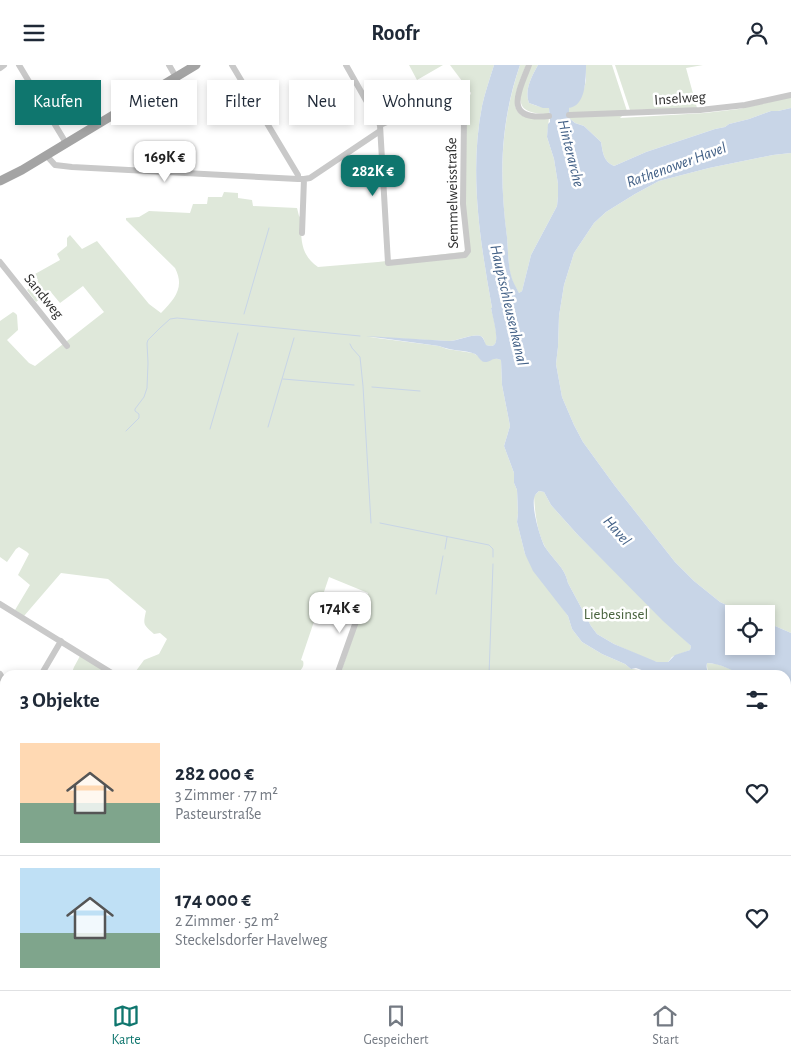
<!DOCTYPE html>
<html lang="de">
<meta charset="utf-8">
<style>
:root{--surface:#fff;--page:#f6f6f7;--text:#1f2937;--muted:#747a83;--line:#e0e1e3;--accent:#0f766e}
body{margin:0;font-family:"Alegreya Sans",sans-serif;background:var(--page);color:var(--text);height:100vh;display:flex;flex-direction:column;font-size:19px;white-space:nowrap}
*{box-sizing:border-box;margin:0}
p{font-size:16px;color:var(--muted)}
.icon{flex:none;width:28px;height:28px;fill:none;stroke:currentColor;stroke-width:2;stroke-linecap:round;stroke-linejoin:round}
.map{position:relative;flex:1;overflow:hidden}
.details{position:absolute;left:0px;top:605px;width:791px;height:320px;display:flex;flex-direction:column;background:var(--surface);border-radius:15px 15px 0 0;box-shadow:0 2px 8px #0003}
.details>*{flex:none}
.guide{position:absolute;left:15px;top:15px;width:500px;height:45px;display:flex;gap:10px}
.fabs{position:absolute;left:725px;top:540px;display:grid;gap:10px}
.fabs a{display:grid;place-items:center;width:50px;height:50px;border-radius:0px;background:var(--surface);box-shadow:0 2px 8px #0003;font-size:25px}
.price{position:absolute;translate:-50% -42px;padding:0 11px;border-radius:10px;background:#fff;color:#222;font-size:16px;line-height:32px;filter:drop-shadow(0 1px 2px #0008)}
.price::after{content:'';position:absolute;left:50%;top:30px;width:15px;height:11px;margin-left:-8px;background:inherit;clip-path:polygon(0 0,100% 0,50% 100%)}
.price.selected{background:var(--accent);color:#fff}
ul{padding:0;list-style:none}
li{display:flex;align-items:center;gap:15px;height:125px;padding:0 20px}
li+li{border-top:1px solid var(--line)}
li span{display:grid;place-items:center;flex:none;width:140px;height:100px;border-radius:0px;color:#555}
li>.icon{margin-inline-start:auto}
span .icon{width:60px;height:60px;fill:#fffc;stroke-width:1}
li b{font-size:21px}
h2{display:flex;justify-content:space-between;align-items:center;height:60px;padding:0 20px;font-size:21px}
.tag{padding:0 18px;border-radius:0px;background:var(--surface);box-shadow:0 2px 8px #0003;font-size:18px;line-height:45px}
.tag.selected{background:var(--accent);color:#fff}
header{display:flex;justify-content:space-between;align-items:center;height:65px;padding:0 20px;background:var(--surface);font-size:22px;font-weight:700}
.tab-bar{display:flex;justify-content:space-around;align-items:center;height:70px;border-top:1px solid var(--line);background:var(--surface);font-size:14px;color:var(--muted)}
.tab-bar a{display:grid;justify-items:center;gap:2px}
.tab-bar .selected{color:var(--accent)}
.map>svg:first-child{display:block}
.green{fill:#dfe8da}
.water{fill:#c8d5e7;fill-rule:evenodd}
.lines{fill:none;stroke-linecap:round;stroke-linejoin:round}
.stream{stroke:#c8d5e7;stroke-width:1}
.minor{stroke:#c9c9c9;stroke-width:6}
.major{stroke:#a4a4a4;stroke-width:9}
.rail{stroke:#818181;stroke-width:1;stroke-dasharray:5 4;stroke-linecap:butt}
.labels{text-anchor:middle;stroke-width:5;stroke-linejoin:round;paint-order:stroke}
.street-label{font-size:15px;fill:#2c2c2c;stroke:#fff}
.park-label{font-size:15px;fill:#49633e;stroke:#fff}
.water-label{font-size:16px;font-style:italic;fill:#426086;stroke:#fff}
</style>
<header><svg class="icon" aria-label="menu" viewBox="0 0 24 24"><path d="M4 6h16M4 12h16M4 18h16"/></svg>Roofr<svg class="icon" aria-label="person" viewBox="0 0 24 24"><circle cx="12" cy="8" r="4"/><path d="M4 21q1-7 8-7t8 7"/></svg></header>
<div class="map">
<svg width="791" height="925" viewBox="0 0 791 925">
<rect width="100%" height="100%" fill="#fff"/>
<path class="green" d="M409,0h34l-26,15z
M450,0h44c-4,13 -9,27 -12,41 -13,67 -2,135 10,202l-1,1c2,6 9,33 3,36 -3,2 -6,0 -9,0 0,-2 -1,-7 -3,-8 -6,-5 -25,4 -33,4l-80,-4 70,9 8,3 26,4 5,3 4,5 13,-3 6,2 1,25 8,41 -6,20 10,27v10l3,7 1,23 -1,9 8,32 43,62 4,13 10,13 20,12 23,10 6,5c8,0 15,4 23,5 11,0 19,-4 28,1h-342l28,-82 -39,-16 -28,83 2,1c2,6 -3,10 -8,14h-162l11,-15 15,-6 8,-15 -7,-6 -6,1c-11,-10 -11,-9 -8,-23l-38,-32 -47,-6 -37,43 -9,-6 15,-25 -12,-10 11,-21 -2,-2 -8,-5 -3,2 -9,13 -7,-5v-236l13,-9 2,1 2,2 1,15 -11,10 22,23 6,3 69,-54 -21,-26 -23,17 -10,-12 -14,11 -9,-12 11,-10 -3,-6 25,-14 -3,-6 10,-8v-8l3,-3 12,14 15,-8 52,63 12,9c14,-14 24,-26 14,-45l-49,-48v-2l13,-1 10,-6 41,2 3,-9h14l1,-7h14l2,-5 14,1v5l14,2 1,6 44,2 2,8 2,2c0,20 -1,37 17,49l60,-5 92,-11 -5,-44 -1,-48 2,-54 5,-12z
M520,0h6c-5,14 -22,46 0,52 7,2 16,1 23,1l-2,19 7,22 4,25v12l-1,10 -26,49 -9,36 -3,2c-3,-5 -7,-11 -8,-17 -3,-10 -3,-27 -4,-38 -8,-61 -7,-114 13,-173z
M531,0h7c-6,11 -14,25 -9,38l8,3 12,2v6c-42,0 -28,-21 -18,-49z
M586,0h26l15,46 -7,7 85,-5 34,-4 52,-12v11l-13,3h-7l-22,8 -20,5 -4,3 -10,2 -69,23 -32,14c-11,-5 -11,-13 -13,-24l-17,-16 -9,-3 -6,-5v-10l15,-19 2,-9z
M615,0h88l-17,3 11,40 -67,2z
M791,88v480l-25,-11v-8h-20l-26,-12 -26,-21 -19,-19 -60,-76 -32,-44 -9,-17 -12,-28 -6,-33 2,-17 1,-31 5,-31 10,-32 20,-30 12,-11 29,-18 24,-13 50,-13 64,-13z
M539,426l5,1 7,13 26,29 114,112 -1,4 -18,7 -4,5h-11l-5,-1 -38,-17 -17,-10 -6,-8 -23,-43c-3,-16 -15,-23 -23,-36 -8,-16 -10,-33 -11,-51z
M80,591l31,19h-40l3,-8z
M707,598l10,1 29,11h-34l-4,-2 -1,-7z
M0,622l5,2v106l-5,-2z
M786,661l5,2v86l-5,1z
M791,786v139h-82l-13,-5h90v-133z
M5,878v29l-2,-6 -3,-3v-19z
M5,908v12h98l-2,5h-98z
M217,920h462l-1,5h-457z"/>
<path class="water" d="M494,0h26c-20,58 -21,111 -13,172 1,12 1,27 4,38 1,6 5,12 8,18l3,-2 9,-36 26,-49 1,-10v-12l-4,-25 -7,-22 1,-13 2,-2 -1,-14h-6l-14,-5c-5,-13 3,-27 9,-38h48c0,13 0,41 -17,43v10l6,5 9,3 17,16c2,11 2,19 13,24l32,-14 69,-23 10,-2 4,-3 20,-5 22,-8h7l13,-3v45l-18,2 -64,13 -50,13 -24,13 -29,18 -12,11 -20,30 -10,32 -5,31 -1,31 -2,17 6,33 12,28 9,17 32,44 60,76 19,19 26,21 26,12h-12v32h32v-24l25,11v59l-5,-2v-15c-11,0 -31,2 -40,0 -13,-3 -25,-12 -39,-12 -1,6 0,9 5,12h-30l-5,-3h-4l-14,2 -9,-1 -14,-5 -5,1 -6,-5 -23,-10 -20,-12 -10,-13 -4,-13 -35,-45 -8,-17 -8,-32 1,-9 -1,-23 -3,-7v-10l-10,-27 6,-20 -8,-41 -1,-25c-9,-4 -9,2 -16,2 -5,0 -6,-6 -10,-8 -8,-4 -25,-3 -36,-8l-73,-10 83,5c9,0 27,-9 33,-4 2,2 3,6 4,8 2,0 5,2 8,0 6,-4 -2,-30 -3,-37h1c-12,-67 -23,-135 -10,-202 3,-14 8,-28 12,-41zM539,426l5,1 7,13 26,29 86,87 28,25 -1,4 -15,5 -7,7h-11l-43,-18 -17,-10 -6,-8 -23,-43c-3,-16 -15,-23 -23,-36 -5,-9 -16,-46 -9,-53 1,-1 2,-2 3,-3z
M786,641l5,1v21l-5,-2z"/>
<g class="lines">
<path class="stream" d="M244,249l25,-86
M350,279l2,4 8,9 3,29 8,137
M283,314l71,6
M372,322l48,4
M268,362l26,-89
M210,364l28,-96
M126,366l13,-13v-4l-4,-3v-2l9,-12 3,-9 1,-25 -1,-20 1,-3 12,-12 10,-9 7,-1 183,18
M380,458l109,22 4,4v8
M445,484l2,-12
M436,529l7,-38
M489,610l4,-111"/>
<path class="minor" d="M19,0l47,78
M169,0l7,12
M232,0l66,110v4h6l-2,54
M346,0l34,60
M529,0c-11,28 -26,56 20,51
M0,3l4,-3
M460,45l2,1 2,6 -1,87 5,47 -3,4 -77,8 -8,-138 7,-3z
M569,50l131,-5 45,-5 46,-10
M46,90l9,10 17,2 226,12
M304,114l6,-1 70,-47
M0,197l67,84
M0,539l115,71
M0,609l5,9
M41,610l20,-34
M337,610l27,-76
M786,738l5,-1"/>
<path class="major" d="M0,116l22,-11 174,-105
M786,785l5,-1
M0,875h5"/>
<path class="rail" d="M786,759l5,-1
M786,769l5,-1
M0,847l5,-1
M0,855h5"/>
</g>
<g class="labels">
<g class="street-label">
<text transform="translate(680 33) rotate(-4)" y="5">Inselweg</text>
<text transform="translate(452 128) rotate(-91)" y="5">Semmelweisstraße</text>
<text transform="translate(44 231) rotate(51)" y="5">Sandweg</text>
</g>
<g class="park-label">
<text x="616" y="554">Liebesinsel</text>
</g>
<g class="water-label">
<text transform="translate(572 88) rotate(76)" y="6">Hinterarche</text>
<text transform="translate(676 99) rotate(-20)" y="6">Rathenower Havel</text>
<text transform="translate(510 240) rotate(77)" y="6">Hauptschleusenkanal</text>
<text transform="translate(618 465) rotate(49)" y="6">Havel</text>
</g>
</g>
</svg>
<div class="fabs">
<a><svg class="icon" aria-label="locate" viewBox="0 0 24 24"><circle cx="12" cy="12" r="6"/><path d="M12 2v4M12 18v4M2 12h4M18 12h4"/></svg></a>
</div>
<b class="price" style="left:165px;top:118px">169K €</b>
<b class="price selected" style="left:373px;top:132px">282K €</b>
<b class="price" style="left:340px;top:569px">174K €</b>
<div class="guide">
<a class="tag selected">Kaufen</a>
<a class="tag">Mieten</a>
<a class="tag">Filter</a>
<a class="tag">Neu</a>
<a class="tag">Wohnung</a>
</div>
<section class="details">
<h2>3 Objekte<svg class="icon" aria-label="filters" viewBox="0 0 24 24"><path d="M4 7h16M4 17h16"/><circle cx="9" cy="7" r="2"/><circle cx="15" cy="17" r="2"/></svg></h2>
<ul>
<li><span style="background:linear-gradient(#ffd9b3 60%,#7fa58c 0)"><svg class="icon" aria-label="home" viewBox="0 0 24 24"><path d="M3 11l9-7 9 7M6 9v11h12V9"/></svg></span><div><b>282 000 €</b><p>3 Zimmer · 77 m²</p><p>Pasteurstraße</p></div><svg class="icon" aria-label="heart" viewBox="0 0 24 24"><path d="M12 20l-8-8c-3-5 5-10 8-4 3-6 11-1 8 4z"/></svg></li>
<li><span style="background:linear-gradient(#bfe0f5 65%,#7fa58c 0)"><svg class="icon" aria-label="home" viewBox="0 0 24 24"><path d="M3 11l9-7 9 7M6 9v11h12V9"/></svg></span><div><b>174 000 €</b><p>2 Zimmer · 52 m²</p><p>Steckelsdorfer Havelweg</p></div><svg class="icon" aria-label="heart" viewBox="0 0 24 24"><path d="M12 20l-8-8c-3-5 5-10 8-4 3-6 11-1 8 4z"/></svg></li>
</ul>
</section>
</div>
<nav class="tab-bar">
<a class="selected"><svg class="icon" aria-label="map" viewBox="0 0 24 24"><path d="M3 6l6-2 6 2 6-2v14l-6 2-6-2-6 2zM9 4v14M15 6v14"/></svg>Karte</a>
<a><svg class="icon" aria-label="saved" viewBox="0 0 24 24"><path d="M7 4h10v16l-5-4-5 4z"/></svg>Gespeichert</a>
<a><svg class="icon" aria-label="home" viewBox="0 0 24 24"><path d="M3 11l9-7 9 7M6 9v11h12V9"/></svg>Start</a>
</nav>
